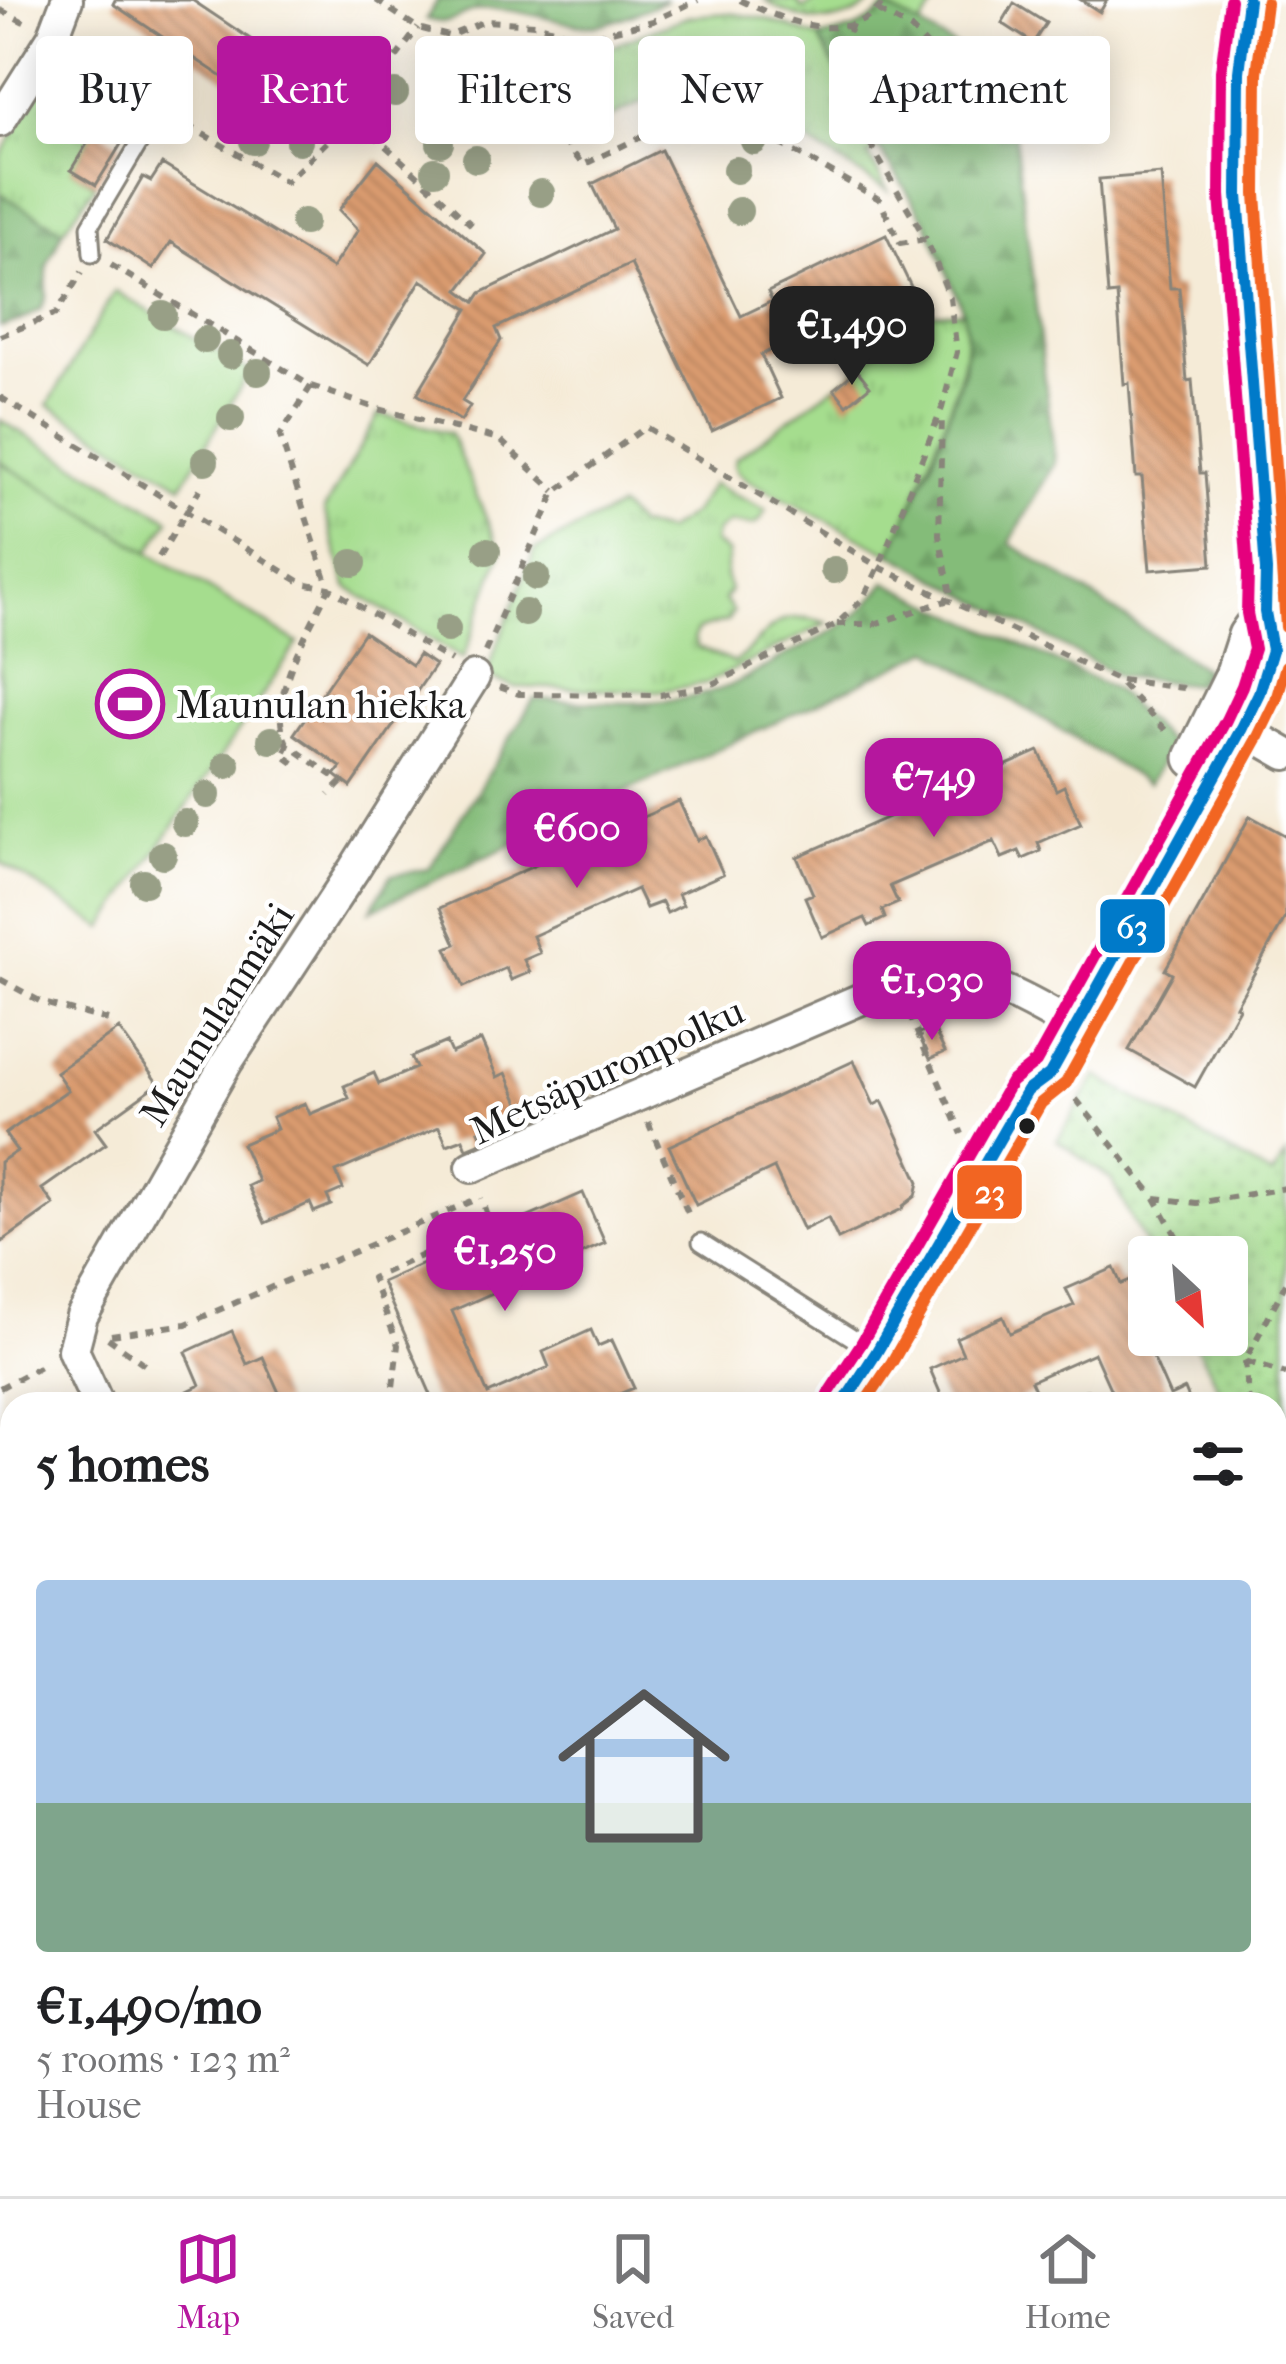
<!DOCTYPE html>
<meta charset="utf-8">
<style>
:root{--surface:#fff;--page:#f6f6f6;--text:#202124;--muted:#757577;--line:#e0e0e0;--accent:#b5179e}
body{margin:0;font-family:"IM FELL French Canon",serif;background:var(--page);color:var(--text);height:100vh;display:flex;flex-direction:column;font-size:45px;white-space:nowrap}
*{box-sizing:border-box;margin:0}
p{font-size:39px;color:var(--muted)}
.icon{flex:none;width:66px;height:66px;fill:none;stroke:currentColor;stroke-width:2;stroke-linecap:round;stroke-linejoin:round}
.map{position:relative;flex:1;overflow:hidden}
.side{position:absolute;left:0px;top:1392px;width:1287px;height:804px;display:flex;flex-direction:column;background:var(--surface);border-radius:36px 36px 0 0;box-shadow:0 6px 30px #0003}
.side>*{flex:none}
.top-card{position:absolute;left:36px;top:36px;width:1215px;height:108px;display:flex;gap:24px}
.needle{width:78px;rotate:154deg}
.fabs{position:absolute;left:1128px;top:1236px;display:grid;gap:24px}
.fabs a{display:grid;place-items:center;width:120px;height:120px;border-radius:12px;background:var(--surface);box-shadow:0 6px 30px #0003;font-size:60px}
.price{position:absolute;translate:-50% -102px;padding:0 27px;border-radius:24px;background:var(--accent);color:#fff;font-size:39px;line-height:78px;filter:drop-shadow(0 3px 6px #0008)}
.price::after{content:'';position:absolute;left:50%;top:72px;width:36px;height:27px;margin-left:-18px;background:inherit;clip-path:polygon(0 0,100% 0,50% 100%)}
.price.selected{background:#222;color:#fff}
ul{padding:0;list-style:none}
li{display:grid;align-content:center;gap:24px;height:636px;padding:0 36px}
li span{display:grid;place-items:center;height:372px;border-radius:12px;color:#555}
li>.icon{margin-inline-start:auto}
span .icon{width:216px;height:216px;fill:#fffc;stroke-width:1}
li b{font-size:51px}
h2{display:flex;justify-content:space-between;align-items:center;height:144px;padding:0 36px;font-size:51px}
.pill{padding:0 42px;border-radius:12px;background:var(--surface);box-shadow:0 6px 30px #0003;font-size:42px;line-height:108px}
.pill.selected{background:var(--accent);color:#fff}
.tab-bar{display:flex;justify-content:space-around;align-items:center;height:168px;border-top:3px solid var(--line);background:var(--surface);font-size:33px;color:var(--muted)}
.tab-bar a{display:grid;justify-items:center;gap:6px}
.tab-bar .selected{color:var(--accent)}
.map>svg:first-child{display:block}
.built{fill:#f6d2c3}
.grass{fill:url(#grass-tufts);stroke:#607c55;stroke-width:3}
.forest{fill:url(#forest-firs);stroke:#506c4a;stroke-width:3}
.park{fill:url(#park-dots);stroke:#607c55;stroke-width:3}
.pitch{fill:#a5dd8e;stroke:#607c55;stroke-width:3}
.water{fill:#5fbbdd;stroke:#3e6c7c;stroke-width:3}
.building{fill:url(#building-back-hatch)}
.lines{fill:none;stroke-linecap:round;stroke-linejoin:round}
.service-casing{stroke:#88847a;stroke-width:21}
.minor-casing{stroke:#88847a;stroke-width:36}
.tertiary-casing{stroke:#88847a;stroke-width:45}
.path{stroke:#88847a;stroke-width:6;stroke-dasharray:9 9;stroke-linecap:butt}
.service{stroke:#fff;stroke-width:15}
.minor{stroke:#fff;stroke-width:30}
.tertiary{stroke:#fff;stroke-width:39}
.bus-1-casing{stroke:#fff;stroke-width:21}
.bus-2-casing{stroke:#fff;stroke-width:21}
.bus-3-casing{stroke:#fff;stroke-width:21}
.bus-1{stroke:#007ac9;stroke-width:12}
.bus-2{stroke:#f26522;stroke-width:12}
.bus-3{stroke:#e5007d;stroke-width:12}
.tree{fill:#989f86}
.bus-dot{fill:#1c1c1c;stroke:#fff;stroke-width:4.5}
.labels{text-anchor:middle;stroke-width:9;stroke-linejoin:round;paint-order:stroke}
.poi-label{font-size:39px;fill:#1c1c1c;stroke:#fff;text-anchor:start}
.street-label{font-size:39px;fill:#1c1c1c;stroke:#fff}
.line-badge{stroke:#fff;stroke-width:4.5}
.badge-label{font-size:33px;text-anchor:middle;font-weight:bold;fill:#fff}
</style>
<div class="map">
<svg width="1286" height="2196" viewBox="0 0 1286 2196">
<defs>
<pattern id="grass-tufts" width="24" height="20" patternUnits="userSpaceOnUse" patternTransform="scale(3)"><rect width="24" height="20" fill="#a5dd8e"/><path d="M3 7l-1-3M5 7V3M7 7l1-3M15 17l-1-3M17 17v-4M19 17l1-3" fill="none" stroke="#8dbd7a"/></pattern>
<pattern id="forest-firs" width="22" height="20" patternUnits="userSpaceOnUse" patternTransform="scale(3)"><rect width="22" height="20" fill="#84bc79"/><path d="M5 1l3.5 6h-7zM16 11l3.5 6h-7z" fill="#71a168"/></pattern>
<pattern id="park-dots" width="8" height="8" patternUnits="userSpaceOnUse" patternTransform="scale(3)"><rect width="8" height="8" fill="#a5dd8e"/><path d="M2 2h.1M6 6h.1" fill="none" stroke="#8dbd7a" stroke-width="1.8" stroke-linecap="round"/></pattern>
<pattern id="building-back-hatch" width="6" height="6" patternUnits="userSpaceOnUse" patternTransform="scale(3)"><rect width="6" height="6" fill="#da9b6f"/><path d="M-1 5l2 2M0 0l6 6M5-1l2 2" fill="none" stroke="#b07e5a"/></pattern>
</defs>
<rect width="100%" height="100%" fill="#fff"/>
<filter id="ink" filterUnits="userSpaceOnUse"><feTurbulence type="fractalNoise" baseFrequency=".00833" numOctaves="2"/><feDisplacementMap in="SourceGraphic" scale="24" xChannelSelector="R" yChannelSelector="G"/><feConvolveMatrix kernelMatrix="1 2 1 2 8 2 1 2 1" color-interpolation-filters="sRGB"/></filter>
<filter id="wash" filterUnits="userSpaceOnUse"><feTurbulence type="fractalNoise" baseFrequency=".004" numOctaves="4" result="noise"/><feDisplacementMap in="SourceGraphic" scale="48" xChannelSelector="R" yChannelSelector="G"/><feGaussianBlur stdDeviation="2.7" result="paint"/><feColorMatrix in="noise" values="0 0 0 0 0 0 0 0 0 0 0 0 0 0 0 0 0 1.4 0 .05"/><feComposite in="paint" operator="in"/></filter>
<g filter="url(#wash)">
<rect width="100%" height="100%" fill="#f5ebd7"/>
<path class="built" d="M12,2160v24h149l6,12h-167l1,-26z"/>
<path class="grass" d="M765,0h32l5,9 17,-9h56c-31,32 -77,23 -110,0z
M892,0h46l-17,26 -35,-18z
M729,13l37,6 53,19 60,110 -11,7 20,36 -189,-116 -121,58 -12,-60 57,-32 67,-25z
M55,61l28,18 1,31 12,19 -24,41 24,15 -33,45 -63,-36v-37z
M963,311c8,41 -3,63 -15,101 -17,49 -36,93 -57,141l-142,-72 -12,-9 -3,-7 2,-7 121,-88 1,-6 72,-51z
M379,414l71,19 51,120 -38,106 -116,-72 -23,-77z
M0,420l170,99 -21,33 -149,-90z
M712,484l54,26c-9,21 -17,15 -36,12l-14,10 -2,11 14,10 -3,23 5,14 -6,10 9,12 -6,9 -30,9 -3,8 3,9 37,16c36,-28 41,-58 93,-40l-120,60 -48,8 -146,-4 -28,-11 50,-126 84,-43 19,19 28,5 27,-18z"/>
<path class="forest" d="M438,0h229c-20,8 -42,19 -63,24 -35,7 -85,-20 -124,-14 -25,4 -24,18 -54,9z
M886,8l35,18 87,53 47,383 -45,81 196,127 -10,15 -78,-9 -227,-123 41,-91 32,-93 3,-36 -4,-22 -37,-90 -47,-73 -60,-110c28,-6 47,-10 67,-30z
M0,194l63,36 -16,36 -1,32 -5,11 -19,11 -22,7z
M886,582l228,107 58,57 -24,38 -217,-134 -560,260 20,-35 38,-6 105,-170c56,3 119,9 174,-6 29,-7 57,-27 83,-40 40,-20 69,-34 95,-71z"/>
<path class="park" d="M1097,1076l175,100 14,-21v1041h-280l-17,-12h286v-780h-48l-36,-69h36v-78h-76l-39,-77 -55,-40z
M401,2184h328l-12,12h-311z"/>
<path class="pitch" d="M115,291l135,80 -68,114 -134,-80z
M0,462l298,181 -194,285 -104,-66z"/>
<path class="water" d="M1275,1707l11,10v68l-11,2z"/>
<g id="blocks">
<path class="building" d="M115,0h77l115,77 -26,39 -168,-112z
M1081,0h26l-7,12z
M1014,3l32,20 -13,20 -31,-20z
M96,129l25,15 -25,41 -25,-15z
M661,150l80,166 31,-15 -4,-9 118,-57 29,60 -117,56 -6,-11 -31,15 20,43 -69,33 -81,-167 -135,64 5,12 -39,61 8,5 -9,15 -44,-27 51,-85 -47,-29 -52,85 -198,-123 -18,27 -46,-30 36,-62 8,4 11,-17 170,104 26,-38 -19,-20 39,-50 108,94 -27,36 16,12 6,-9 133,-64 -22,-45z
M1161,174l9,114h9l8,93 5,-1 8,93h5l7,92 -62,5 -8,-93h-6l-7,-94 -5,1 -7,-90 -9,1 -9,-116z
M857,370l13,16 -23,19 -13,-16z
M364,632l48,33 7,-11 16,11 -84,122 -16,-12 6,-8 -47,-33z
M1039,751l17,39 8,-4 17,38 -43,19 3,8 -18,8 -4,-8 -17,7 -8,-17 -104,45 8,17 -16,7 3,8 -16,8 -4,-8 -43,19 -17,-40 8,-3 -16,-37z
M679,801l18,39 9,-4 17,38 -45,20 5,11 -16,8 -5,-11 -16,6 -9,-19 -104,47 7,17 -16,7 6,12 -19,8 -5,-12 -42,19 -17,-39 9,-4 -16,-36z
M1250,816l36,20v80l-50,90 3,2 -44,79 -66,-37 43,-76 -7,-4z
M933,1027l12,25 -15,7 -12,-25z
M119,1029l39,55 -63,45 11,15 -64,45 12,16 -54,38v-81l17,-11 -12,-17 63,-44 -12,-18z
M481,1040l16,37 9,-4 17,39 -44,19 5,11 -17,7 -4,-10 -16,6 -8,-18 -103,45 7,17 -16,7 4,9 -17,7 -4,-9 -45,20 -17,-37 10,-5 -16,-37 35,-15 -5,-12 33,-14 5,11 39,-16 -5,-12 30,-13 5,11 37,-16 -5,-11 35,-15 5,11z
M854,1061l20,44 8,-4 37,81 -3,14 -13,10 -1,3 -64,30 -10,-21 -25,12 -29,-62 -78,37 -27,-59z
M583,1193l22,50 -153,68 36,83 61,-27 -6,-15 48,-22 7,16 14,-6 22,48 -15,6 4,10h-188l-53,-122z
M1114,1268l7,16 15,-6 13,28v23l-7,3 28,64 15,-7 6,15h-74l-23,-51 -63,28 5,11 -27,12h-24l-1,-3 -6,3h-33l-15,-35 33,-15 -7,-16 47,-21 7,16 64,-28 -8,-16z
M232,1331l15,33 16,-7 21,47h-90l-6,-13 12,-6 -14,-33z
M12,1449v97l-8,-17 -4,2v-77z
M12,1912v28l-11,-23z
M1,2170l11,3v11l44,1 -3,11h-53z
M66,2184h41l5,12h-41z
M237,2184h139l10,12h-144z
M789,2184h11l7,12h-39z"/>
</g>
</g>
<g filter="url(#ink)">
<use href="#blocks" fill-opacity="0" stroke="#88847a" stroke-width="3"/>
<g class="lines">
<defs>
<path id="service" d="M53,37l58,41
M107 97a35 35 0 1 1 70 0a35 35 0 1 1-70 0Z
M92,254l-2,-28 56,-94
M701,1242l172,109
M1077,1404l10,-5 2,5"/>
<path id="minor" d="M0,121l53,-84 14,-37
M1223,718l63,36
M472,1167l447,-193c56,-5 110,27 156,54
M98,1404l-25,-54 9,-34 145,-254 127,-193 120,-192"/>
<path id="tertiary" d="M1195,758l39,-79 14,-43 17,-24
M843,1404l33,-51 151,-262 23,-17 192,-346 17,-35 13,-43 -7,-38 1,-41 -28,-376c-1,-65 -3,-132 10,-195
M0,2115l12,-5"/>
</defs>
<use href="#service" class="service-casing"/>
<use href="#minor" class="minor-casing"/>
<use href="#tertiary" class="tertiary-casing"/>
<path class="path" d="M376,0l42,28 31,8 36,-15 51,3 47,14 70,-17 45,-21
M740,0c42,20 112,50 145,0
M0,10l24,12
M878,11l33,18 62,64
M852,24l-8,23 1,45 29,59 52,88
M172,116l114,66 67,-66 123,113
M353,116l65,-88
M111,265l200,121 -31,50 49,152c-20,43 -66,113 -41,157
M0,336l56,-22 26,-42
M311,386l67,23 121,30 56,52
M0,397l302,186 27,5 122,73
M159,557l41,-68
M837,624h37l78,-25 -13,-64 3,-118
M485,652l70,-160 91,-65 233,140 238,113 53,55
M1121,680l62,8 7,4
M499,687l20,7 141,1 49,-9 128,-62 26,-25 16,-32 63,-159 15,-56 -7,-54 -24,-59 -26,4 -21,-44 -170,-95 -126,61 -44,-54 44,-73
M294,763l-11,-8 5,-10 54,37 -13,13
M0,979l43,24 65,17
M909,1014l53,120
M1076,1099l79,99 33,59
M648,1122l43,98
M1155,1198l42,5 89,-15
M1286,1283l-41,78 41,13
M1227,1329l18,32 4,43
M111,1335l75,-11 288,-124
M108,1338l43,31
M0,1388l44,-24
M391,1404l7,-59 -26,-67 118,-54 -9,-26
M0,1581l12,26
M1275,1600l11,4
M0,1732l12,-5
M1275,1821l11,-4
M1286,1854l-7,10 7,23
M0,1883l12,-5
M1275,1905l11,-10
M0,1930l12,26
M1275,2105h11
M1275,2147l11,8
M416,2184l7,12
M638,2184l17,12
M699,2184l7,12
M465,2196l10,-12
M675,2196l12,-12"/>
<use href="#service" class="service"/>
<use href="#minor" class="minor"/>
<use href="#tertiary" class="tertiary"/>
<defs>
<path id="bus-1" d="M843,1404l33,-51 151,-262 23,-17 192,-346 17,-35 13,-43 -7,-38 1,-41 -28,-376 1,-123 9,-72"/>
<path id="bus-2" d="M1266,3l-9,70 -1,121 30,433
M864,1404l28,-42 149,-259 25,-20 192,-346 18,-37 10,-34"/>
<path id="bus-3" d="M828,1394l33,-50 150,-262 25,-20 190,-342 16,-34 12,-37 -7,-36 1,-42 -28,-376 1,-124 9,-71"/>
</defs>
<use href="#bus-1" class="bus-1-casing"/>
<use href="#bus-2" class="bus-2-casing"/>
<use href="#bus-3" class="bus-3-casing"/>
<use href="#bus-1" class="bus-1"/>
<use href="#bus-2" class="bus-2"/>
<use href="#bus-3" class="bus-3"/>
</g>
<g class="tree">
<circle cx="395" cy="93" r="14"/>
<circle cx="141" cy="104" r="14"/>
<circle cx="253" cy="141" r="14"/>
<circle cx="299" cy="141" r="14"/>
<circle cx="754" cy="141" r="14"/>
<circle cx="440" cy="143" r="14"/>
<circle cx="476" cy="159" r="14"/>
<circle cx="736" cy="170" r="14"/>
<circle cx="435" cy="171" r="14"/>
<circle cx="541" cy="193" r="14"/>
<circle cx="739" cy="211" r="14"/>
<circle cx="304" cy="222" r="14"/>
<circle cx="163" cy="315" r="14"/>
<circle cx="205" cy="340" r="14"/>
<circle cx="230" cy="355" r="14"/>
<circle cx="258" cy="372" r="14"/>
<circle cx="231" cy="418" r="14"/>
<circle cx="205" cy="461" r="14"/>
<circle cx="487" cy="551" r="14"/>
<circle cx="353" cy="563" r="14"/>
<circle cx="834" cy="570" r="14"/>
<circle cx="536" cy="577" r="14"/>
<circle cx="525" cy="613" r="14"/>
<circle cx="447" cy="629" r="14"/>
<circle cx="271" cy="740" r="14"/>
<circle cx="227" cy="765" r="14"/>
<circle cx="207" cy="795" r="14"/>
<circle cx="185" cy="823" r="14"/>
<circle cx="163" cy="855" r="14"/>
<circle cx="144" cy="883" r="14"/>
</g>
</g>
<defs>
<symbol id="stadium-ring" viewBox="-11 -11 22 22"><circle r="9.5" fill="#fff" stroke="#b5179e" stroke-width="1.5"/><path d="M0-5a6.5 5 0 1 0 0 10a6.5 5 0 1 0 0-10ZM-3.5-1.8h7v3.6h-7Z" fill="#b5179e"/></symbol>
</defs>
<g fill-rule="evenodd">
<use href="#stadium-ring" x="92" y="666" width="76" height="76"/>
</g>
<circle class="bus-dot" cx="1027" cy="1126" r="10"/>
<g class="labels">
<g class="poi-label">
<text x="176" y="718">Maunulan hiekka</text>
</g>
<g class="street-label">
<text transform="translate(216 1014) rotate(-58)" y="14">Maunulanmäki</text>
<text transform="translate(607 1070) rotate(-25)" y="14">Metsäpuronpolku</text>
</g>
</g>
<g class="line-badge">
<rect x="1098" y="897" width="69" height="58" rx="12" fill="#007ac9"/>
<rect x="955" y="1163" width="69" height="58" rx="12" fill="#f26522"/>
</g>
<g class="badge-label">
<text x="1132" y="938">63</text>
<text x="990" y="1203">23</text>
</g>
</svg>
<div class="fabs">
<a><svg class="needle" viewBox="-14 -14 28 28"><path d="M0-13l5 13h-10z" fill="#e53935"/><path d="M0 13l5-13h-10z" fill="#757577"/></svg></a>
</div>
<b class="price selected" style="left:852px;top:388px">€1,490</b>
<b class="price" style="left:934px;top:840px">€749</b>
<b class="price" style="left:577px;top:891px">€600</b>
<b class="price" style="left:932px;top:1043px">€1,030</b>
<b class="price" style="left:505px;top:1314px">€1,250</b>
<div class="top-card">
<a class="pill">Buy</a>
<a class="pill selected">Rent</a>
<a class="pill">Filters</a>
<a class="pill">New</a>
<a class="pill">Apartment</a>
</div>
<section class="side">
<h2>5 homes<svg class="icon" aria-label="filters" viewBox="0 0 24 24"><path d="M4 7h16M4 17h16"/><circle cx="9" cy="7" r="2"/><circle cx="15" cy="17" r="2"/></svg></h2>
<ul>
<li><span style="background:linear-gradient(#a9c7e8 60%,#7fa58c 0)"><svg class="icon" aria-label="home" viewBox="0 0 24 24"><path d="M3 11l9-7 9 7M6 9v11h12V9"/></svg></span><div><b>€1,490/mo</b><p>5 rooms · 123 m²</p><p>House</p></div></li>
</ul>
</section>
</div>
<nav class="tab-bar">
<a class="selected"><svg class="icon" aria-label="map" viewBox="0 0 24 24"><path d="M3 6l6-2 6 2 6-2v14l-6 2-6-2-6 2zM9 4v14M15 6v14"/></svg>Map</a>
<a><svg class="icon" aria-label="saved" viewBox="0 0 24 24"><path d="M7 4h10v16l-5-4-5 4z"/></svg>Saved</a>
<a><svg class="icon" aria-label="home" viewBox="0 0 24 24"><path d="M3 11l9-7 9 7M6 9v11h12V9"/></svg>Home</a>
</nav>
